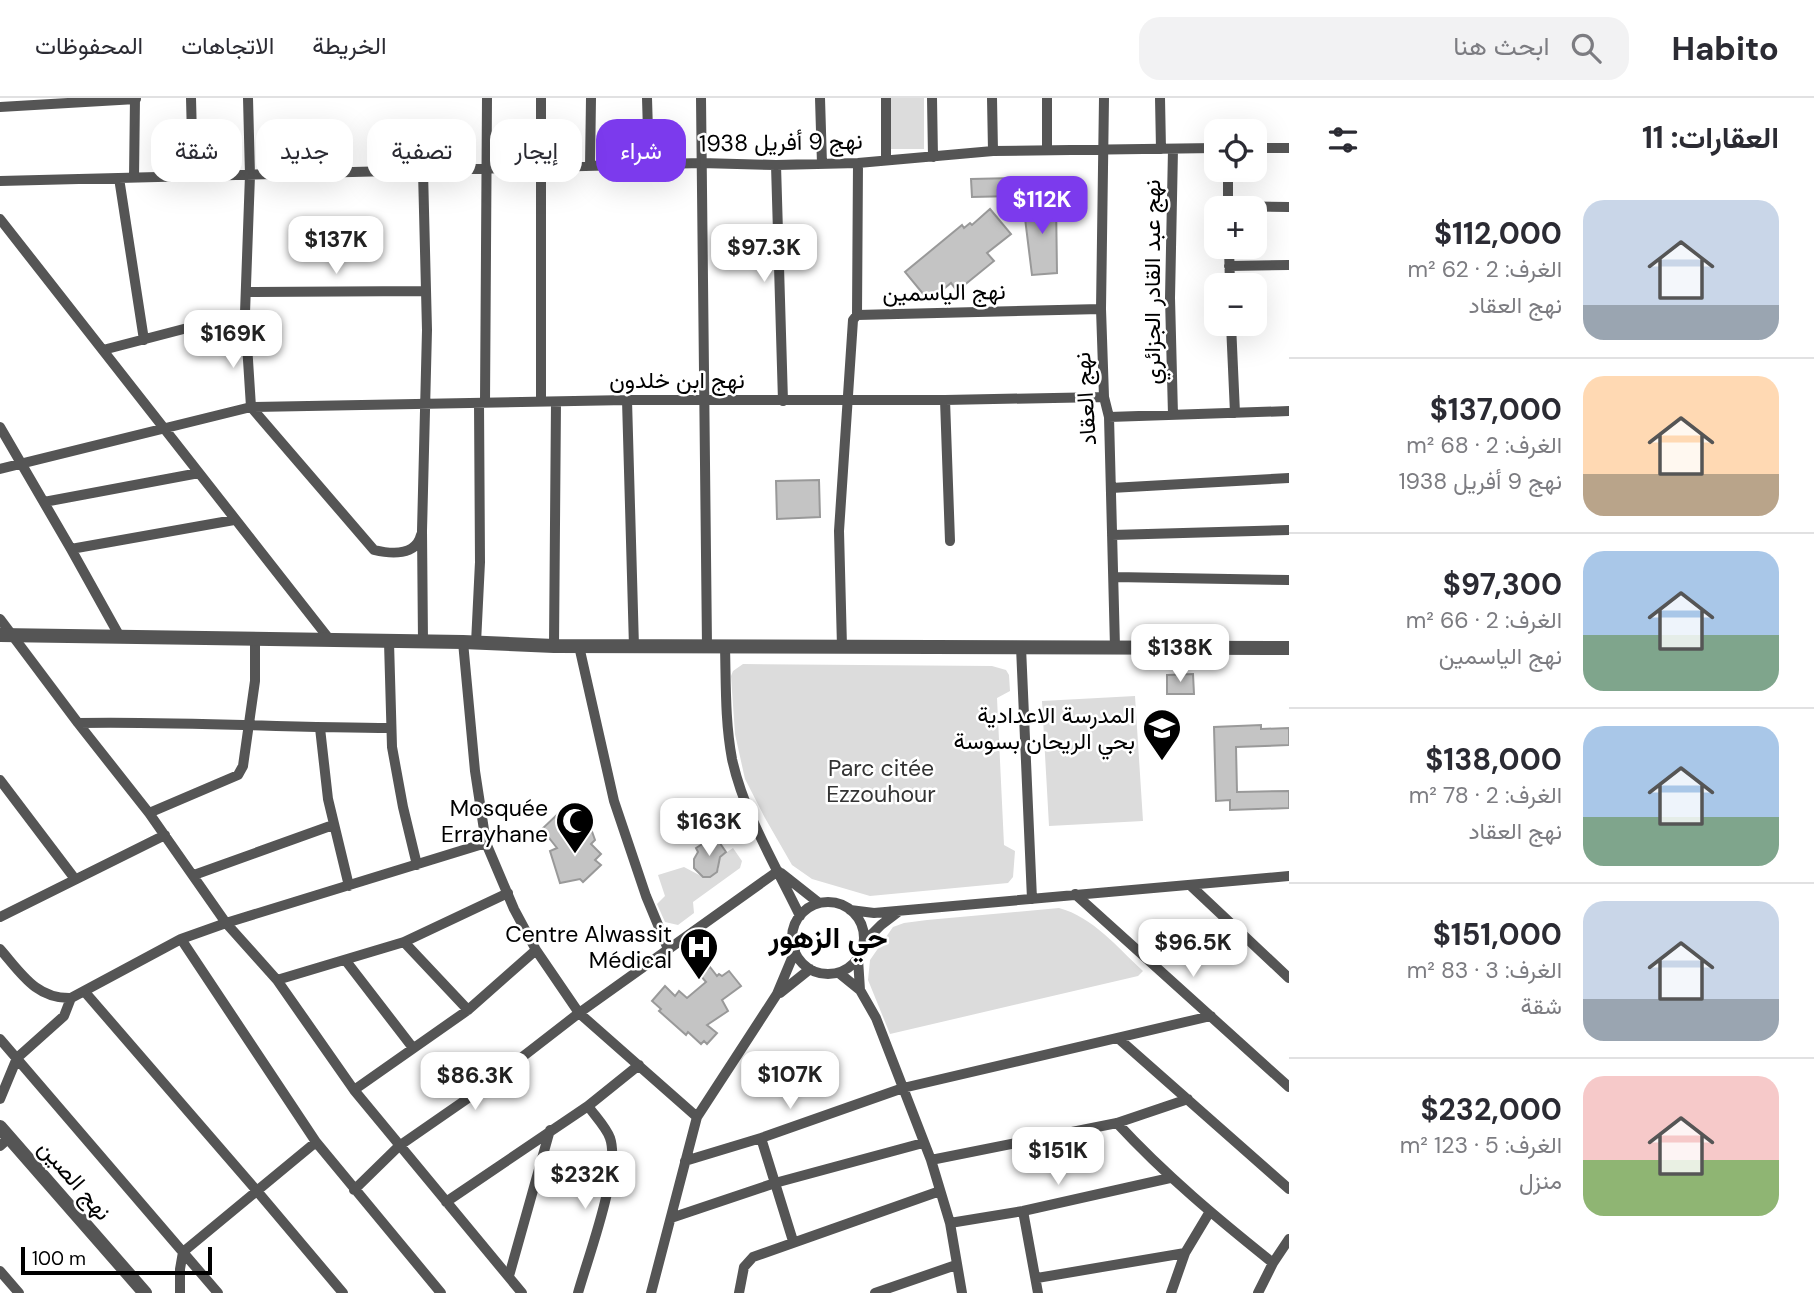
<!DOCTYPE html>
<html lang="ar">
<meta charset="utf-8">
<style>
:root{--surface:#fff;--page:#f2f2f3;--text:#2b2b33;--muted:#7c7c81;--line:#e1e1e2;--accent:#7c3aed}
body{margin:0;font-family:"DM Sans",Vazirmatn,sans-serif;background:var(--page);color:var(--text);direction:rtl;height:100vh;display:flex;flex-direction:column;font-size:26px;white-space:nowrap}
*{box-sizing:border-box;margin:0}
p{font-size:23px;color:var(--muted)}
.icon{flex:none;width:38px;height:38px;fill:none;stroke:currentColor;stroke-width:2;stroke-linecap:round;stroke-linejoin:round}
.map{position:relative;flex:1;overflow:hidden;direction:ltr}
.side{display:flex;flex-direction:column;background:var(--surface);width:525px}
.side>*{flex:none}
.guide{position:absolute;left:21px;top:21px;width:665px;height:63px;direction:rtl;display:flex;gap:14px}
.tools{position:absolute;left:1204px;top:21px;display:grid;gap:14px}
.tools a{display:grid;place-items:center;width:63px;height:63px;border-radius:14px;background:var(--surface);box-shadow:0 7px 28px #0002;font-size:35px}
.scale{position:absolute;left:21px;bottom:18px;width:191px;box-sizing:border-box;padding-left:7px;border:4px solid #000;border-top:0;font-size:19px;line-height:24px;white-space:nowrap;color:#000;-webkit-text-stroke:5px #fff;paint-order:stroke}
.price{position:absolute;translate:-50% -60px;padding:0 16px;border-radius:14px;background:#fff;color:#222;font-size:23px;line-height:46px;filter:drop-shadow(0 2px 4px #0008)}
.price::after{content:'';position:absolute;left:50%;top:42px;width:21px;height:16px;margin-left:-10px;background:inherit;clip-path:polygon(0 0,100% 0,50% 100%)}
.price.on{background:var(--accent);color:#fff}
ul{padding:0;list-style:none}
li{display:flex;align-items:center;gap:21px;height:175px;padding:0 35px}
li+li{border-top:2px solid var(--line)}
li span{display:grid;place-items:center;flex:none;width:196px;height:140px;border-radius:21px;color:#555}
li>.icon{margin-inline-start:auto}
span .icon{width:84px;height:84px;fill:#fffc;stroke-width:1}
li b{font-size:30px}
h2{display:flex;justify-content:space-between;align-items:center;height:84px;padding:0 35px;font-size:30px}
.chip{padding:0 24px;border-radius:21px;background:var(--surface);box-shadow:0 7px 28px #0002;font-size:24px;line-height:63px}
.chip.on{background:var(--accent);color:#fff}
header{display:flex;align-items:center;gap:42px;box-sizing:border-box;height:98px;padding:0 35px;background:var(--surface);border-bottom:2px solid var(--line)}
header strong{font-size:33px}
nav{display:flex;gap:38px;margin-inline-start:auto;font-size:24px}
.search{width:490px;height:63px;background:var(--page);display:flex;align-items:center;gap:18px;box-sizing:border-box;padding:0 24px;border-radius:21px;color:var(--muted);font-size:26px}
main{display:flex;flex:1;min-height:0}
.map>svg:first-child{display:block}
.green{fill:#dcdcdc}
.building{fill:#c4c4c4;stroke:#999;stroke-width:2}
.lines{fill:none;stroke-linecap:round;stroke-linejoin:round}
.minor{stroke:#555;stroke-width:10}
.tertiary{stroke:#555;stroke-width:14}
.labels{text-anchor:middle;stroke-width:5;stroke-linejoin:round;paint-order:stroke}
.street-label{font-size:23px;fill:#000;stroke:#fff}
.poi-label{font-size:23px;fill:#000;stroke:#fff;text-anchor:end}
.park-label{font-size:23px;fill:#333;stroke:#fff}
.district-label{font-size:30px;font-weight:bold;fill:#000;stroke:#fff}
</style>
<header>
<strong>Habito</strong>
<div class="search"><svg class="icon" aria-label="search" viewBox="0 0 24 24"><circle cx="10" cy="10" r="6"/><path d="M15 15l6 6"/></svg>ابحث هنا</div>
<nav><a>الخريطة</a><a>الاتجاهات</a><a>المحفوظات</a></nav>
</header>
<main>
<section class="side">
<h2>العقارات: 11<svg class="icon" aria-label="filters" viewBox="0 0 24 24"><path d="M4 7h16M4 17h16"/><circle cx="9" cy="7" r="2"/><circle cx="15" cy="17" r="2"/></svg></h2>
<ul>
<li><span style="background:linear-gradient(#c9d6e8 75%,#9aa5b1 0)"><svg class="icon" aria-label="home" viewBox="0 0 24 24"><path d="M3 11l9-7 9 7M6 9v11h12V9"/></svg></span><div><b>$112,000</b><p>الغرف: 2 · 62 m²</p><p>نهج العقاد</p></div></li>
<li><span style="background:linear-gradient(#ffd9b3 70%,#b9a48a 0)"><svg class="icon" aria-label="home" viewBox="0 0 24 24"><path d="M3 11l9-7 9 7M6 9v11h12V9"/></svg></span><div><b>$137,000</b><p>الغرف: 2 · 68 m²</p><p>نهج 9 أفريل 1938</p></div></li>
<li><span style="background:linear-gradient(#a9c7e8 60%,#7fa58c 0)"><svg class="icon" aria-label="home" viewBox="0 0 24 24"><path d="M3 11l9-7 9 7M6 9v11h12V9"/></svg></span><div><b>$97,300</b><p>الغرف: 2 · 66 m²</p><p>نهج الياسمين</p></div></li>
<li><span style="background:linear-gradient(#a9c7e8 65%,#7fa58c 0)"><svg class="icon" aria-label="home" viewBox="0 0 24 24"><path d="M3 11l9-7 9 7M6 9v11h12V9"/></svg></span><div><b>$138,000</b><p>الغرف: 2 · 78 m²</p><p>نهج العقاد</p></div></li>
<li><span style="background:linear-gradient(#c9d6e8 70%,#9aa5b1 0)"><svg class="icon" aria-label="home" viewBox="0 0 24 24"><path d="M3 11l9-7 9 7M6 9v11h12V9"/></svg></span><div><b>$151,000</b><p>الغرف: 3 · 83 m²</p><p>شقة</p></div></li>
<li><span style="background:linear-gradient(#f6c9c9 60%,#8fb573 0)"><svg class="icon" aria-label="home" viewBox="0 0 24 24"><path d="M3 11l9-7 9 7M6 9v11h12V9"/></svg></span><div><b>$232,000</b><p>الغرف: 5 · 123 m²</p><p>منزل</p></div></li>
</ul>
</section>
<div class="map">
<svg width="1289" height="1195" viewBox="0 0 1289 1195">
<rect width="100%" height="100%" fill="#fff"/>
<path class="green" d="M891,0h33v51h-33z
M743,566l249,2 14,4 3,5 1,16 -13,7 7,147 11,6 -2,26 -5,6 -138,13 -58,-17 -20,-14 -27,-47 -20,-39 -10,-45 -4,-58 2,-5z
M1135,598l8,125 -94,5 -7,-125z
M733,750l9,13 -2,7 -47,34 1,11 -16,12 -13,-3 -8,-18 8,-8 -7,-21 26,-8 19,10h7l9,-8 -1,-11z
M1059,810c34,9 59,40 84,63l-5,5 -248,58 -22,-54 2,-20 23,-33 11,-4 23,-3z"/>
<path class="building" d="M1013,80l1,18 -42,1 -1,-18z
M1056,103l1,72 -25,2 -9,-73z
M990,111l21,25 -24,19 7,8 -37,30 -6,-8 -22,18 -24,-29 57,-47 2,3 6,-5 2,2z
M819,382l1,37 -43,2 -1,-38z
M1193,576l1,20h-27v-19z
M1261,627v4l28,-1v17l-53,2 1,45 52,-1v17l-59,2v-10l-14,1 -2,-74z
M584,711l11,31 -4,4 10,10 -6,6 6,5 -18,17 -3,-3 -20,4 -10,-32 7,-3 -15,-19 19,-18 4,5 7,-6 2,2z
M715,738l11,16 -6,5 -3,15 -7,5h-7l-9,-9v-9l4,-7 -2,-4z
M710,869l7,9 2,-2 3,2 7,-5 12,15 -19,14 6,11 -21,14 10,8 -10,11 -3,-3 -3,3 -13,-12 -2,3 -27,-24 2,-2 -9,-8 13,-15 10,10 4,-5 8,7 19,-16 -6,-7z"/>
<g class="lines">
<path class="minor" d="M191,0l2,78
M647,0l2,67
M701,0l6,548
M820,0l2,66
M886,0v62
M932,0l1,59
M992,0l1,53
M1104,0l-3,211 3,88 5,20 6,230
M1160,0l1,51
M0,9l136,-8
M1255,50h34
M1047,52v-52
M858,65l-1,152 244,-6
M776,67l7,236
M590,68l1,-68
M1228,72v38
M423,73l4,159 -5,201 1,111
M119,80l25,162
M134,80l1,-80
M0,83l701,-18 75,2 82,-2 135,-12 223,-3
M1228,108l61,1
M0,121l330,421
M1229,149l1,38
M1229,168l60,-1
M246,194l180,-1
M1231,226l4,89
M103,252l142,-37
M627,302l7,247
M945,302l5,141
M541,304v-304
M485,305l2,-305
M251,309l376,-7h318l159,-3
M251,309l123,143c17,4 42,6 47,-15
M1173,317l-3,-117 3,-149
M1109,319l180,-6
M0,329l71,122 49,88
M0,371l251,-62 -6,-94 5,-138 -2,-77
M1111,390l178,-10
M44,404l155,-29
M1112,437l177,-5
M71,451l163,-29
M1114,479l175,3
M0,521l78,104 71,90 77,110 51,57 77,110 168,203
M389,544l3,105 11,60 14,58
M463,544l12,129 11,72 28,66 22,41 43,63 118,104 80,-123 18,-43
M476,545l4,-81 -1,-159
M554,548l2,-244
M579,548l35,155 32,95 22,53
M725,549c1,37 0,75 7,112 12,55 44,107 68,157
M842,549l-3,-116 14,-211 4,-5
M1021,549l11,252
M78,625c104,-2 209,5 313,5
M320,630l8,71 21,87
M0,682l75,99
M149,715l89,-38 5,-9 12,-85v-40
M781,775l38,30
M194,777l139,-50
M1190,787l99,93
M1075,796l214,193
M792 840a36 36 0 1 1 72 0a36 36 0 1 1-72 0Z
M850,812l24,3 415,-37
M0,819l165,-82
M181,841l135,203 125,151
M404,844l64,68
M864,844l17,-17 17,-13
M0,851c21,24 36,50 71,49
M858,861l2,31
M346,863l67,87
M839,875l21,17 16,28 55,142 19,63 12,70
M277,882l127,-38 104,-49
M84,893l173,200 86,102
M780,895l30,-24
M0,941l218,254
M1119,941l170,150
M354,992l114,-80 68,-60
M0,1001l17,-41 47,-42 7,-18 110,-59 45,-16 260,-80
M1117,1025c48,52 101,96 156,140
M761,1040l32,103
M0,1048l9,-8
M931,1062l186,-37 71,-24
M685,1063l76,-23 142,-50 308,-72
M354,1092l45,-44 78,-54 102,-79 199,-142
M446,1104l142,-96 51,-41
M1023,1113l15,82
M671,1120l104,-35 148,-40
M950,1125l73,-12 147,-33
M0,1173l19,22
M509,1178l41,-146
M1037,1180l148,-25
M180,1195v-24l3,-17 133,-110
M578,1195c10,-36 43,-123 32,-155 -4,-11 -15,-22 -22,-32
M651,1195l46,-176
M739,1195l5,-26 9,-10 187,-66
M875,1195l81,-28
M1171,1195l14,-40 24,-40
M1258,1195l15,-30 16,-24"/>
<path class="tertiary" d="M0,537l463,7 91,4 735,2
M0,1029l145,166"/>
</g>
<defs>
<symbol id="school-pin" viewBox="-11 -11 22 30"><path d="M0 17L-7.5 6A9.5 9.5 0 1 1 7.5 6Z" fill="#000" stroke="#fff"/><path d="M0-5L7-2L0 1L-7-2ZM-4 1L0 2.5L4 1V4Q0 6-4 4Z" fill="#fff"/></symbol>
<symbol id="mosque-pin" viewBox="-11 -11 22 30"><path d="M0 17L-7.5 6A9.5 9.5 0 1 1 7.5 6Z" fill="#000" stroke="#fff"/><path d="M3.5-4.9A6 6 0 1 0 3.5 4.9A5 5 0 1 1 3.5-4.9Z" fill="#fff"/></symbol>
<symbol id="hospital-pin" viewBox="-11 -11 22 30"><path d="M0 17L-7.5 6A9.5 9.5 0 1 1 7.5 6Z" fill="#000" stroke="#fff"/><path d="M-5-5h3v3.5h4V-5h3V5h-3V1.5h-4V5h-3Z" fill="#fff"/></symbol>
</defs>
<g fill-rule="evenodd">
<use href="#school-pin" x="1140" y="608" width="44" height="60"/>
<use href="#mosque-pin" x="553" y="701" width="44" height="60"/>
<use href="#hospital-pin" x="677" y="827" width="44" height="60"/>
</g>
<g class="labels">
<g class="street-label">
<text transform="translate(781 44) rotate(-1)" y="8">نهج 9 أفريل 1938</text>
<text transform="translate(1152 184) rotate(-90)" y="8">نهج عبد القادر الجزائري</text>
<text transform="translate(944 194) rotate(-1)" y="8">نهج الياسمين</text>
<text x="677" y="290">نهج ابن خلدون</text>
<text transform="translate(1085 301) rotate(-94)" y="8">نهج العقاد</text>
<text transform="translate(75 1082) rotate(49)" y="8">نهج الصين</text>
</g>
<g class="poi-label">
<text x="1135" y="625">المدرسة الاعدادية<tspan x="1135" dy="26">بحي الريحان بسوسة</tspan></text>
<text x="548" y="718">Mosquée<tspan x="548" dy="26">Errayhane</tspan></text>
<text x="672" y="844">Centre Alwassit<tspan x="672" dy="26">Médical</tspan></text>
</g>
<g class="park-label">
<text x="881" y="678">Parc citée<tspan x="881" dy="26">Ezzouhour</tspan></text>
</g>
<g class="district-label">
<text x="828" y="850">حي الزهور</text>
</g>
</g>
</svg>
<div class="tools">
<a><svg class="icon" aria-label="locate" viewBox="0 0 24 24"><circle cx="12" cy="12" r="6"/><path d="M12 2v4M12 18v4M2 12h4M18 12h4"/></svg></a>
<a>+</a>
<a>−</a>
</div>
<div class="scale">100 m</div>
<b class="price on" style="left:1042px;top:138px">$112K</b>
<b class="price" style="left:336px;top:178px">$137K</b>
<b class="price" style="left:764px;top:186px">$97.3K</b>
<b class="price" style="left:233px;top:272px">$169K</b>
<b class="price" style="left:1180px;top:586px">$138K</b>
<b class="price" style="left:709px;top:760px">$163K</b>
<b class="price" style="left:1193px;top:881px">$96.5K</b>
<b class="price" style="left:790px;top:1013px">$107K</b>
<b class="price" style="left:475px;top:1014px">$86.3K</b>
<b class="price" style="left:1058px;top:1089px">$151K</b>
<b class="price" style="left:585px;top:1113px">$232K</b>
<div class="guide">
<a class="chip on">شراء</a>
<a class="chip">إيجار</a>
<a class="chip">تصفية</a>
<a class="chip">جديد</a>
<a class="chip">شقة</a>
</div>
</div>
</main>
